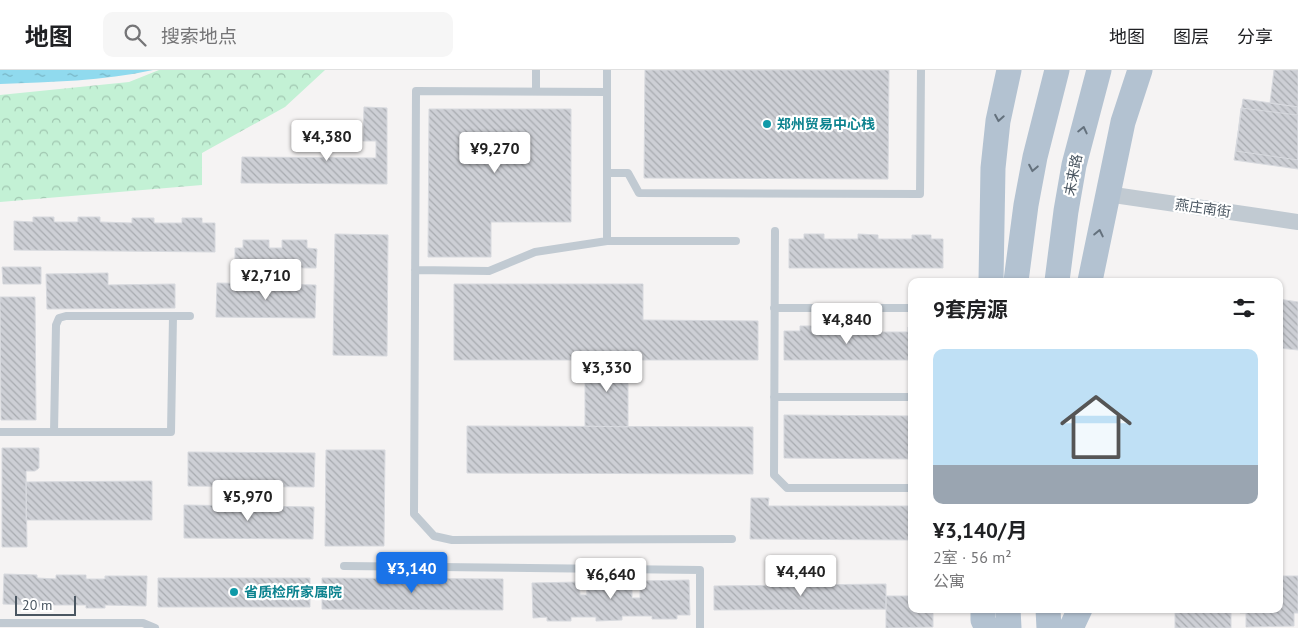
<!DOCTYPE html>
<html lang="zh">
<meta charset="utf-8">
<style>
:root{--surface:#fff;--page:#f6f6f6;--text:#202124;--muted:#757577;--line:#e0e0e0;--accent:#1a73e8}
body{margin:0;font-family:"PT Sans","Noto Sans SC",sans-serif;background:var(--page);color:var(--text);height:100vh;display:flex;flex-direction:column;font-size:19px;white-space:nowrap}
*{box-sizing:border-box;margin:0}
p{font-size:16px;color:var(--muted)}
.icon{flex:none;width:28px;height:28px;fill:none;stroke:currentColor;stroke-width:2;stroke-linecap:round;stroke-linejoin:round}
.map{position:relative;flex:1;overflow:hidden}
.panel{position:absolute;left:908px;top:208px;width:375px;height:335px;display:flex;flex-direction:column;background:var(--surface);border-radius:10px;box-shadow:0 1px 4px #0004}
.panel>*{flex:none}
.scale{position:absolute;left:15px;bottom:12px;width:61px;box-sizing:border-box;padding-left:5px;border:2px solid #4a5661;border-top:0;font-size:14px;line-height:18px;white-space:nowrap;color:#4a5661;-webkit-text-stroke:4px #fff;paint-order:stroke}
.price{position:absolute;translate:-50% -42px;padding:0 11px;border-radius:5px;background:#fff;color:#222;font-size:16px;line-height:32px;filter:drop-shadow(0 1px 2px #0008)}
.price::after{content:'';position:absolute;left:50%;top:30px;width:15px;height:11px;margin-left:-8px;background:inherit;clip-path:polygon(0 0,100% 0,50% 100%)}
.price.on{background:var(--accent);color:#fff}
ul{padding:0;list-style:none}
li{display:grid;align-content:center;gap:10px;height:265px;padding:0 25px}
li span{display:grid;place-items:center;height:155px;border-radius:10px;color:#555}
li>.icon{margin-inline-start:auto}
span .icon{width:90px;height:90px;fill:#fffc;stroke-width:1}
li b{font-size:21px}
h2{display:flex;justify-content:space-between;align-items:center;height:60px;padding:0 25px;font-size:21px}
header{display:flex;align-items:center;gap:30px;box-sizing:border-box;height:70px;padding:0 25px;background:var(--surface);border-bottom:1px solid var(--line)}
header strong{font-size:24px}
nav{display:flex;gap:28px;margin-inline-start:auto;font-size:18px}
.search{width:350px;height:45px;background:var(--page);display:flex;align-items:center;gap:12px;box-sizing:border-box;padding:0 18px;border-radius:10px;color:var(--muted);font-size:19px}
.map>svg:first-child{display:block}
.park{fill:url(#park-crowns)}
.water{fill:url(#water-ripples)}
.building{fill:url(#building-back-hatch);stroke:#d7d9de}
.lines{fill:none;stroke-linecap:round;stroke-linejoin:round}
.lane{stroke:#c1cad2;stroke-width:8}
.street{stroke:#c1cad2;stroke-width:16}
.primary{stroke:#b3c2d1;stroke-width:25}
.oneway{stroke:#64717d}
.culture-dot{fill:#0f9aa8;stroke:#fff;stroke-width:2}
.labels{text-anchor:middle;stroke-width:4.5;stroke-linejoin:round;paint-order:stroke}
.culture-label{font-size:14px;font-weight:bold;fill:#0d838f;stroke:#fff;text-anchor:start}
.street-label{font-size:14px;fill:#4a5661;stroke:#fff}
</style>
<header>
<strong>地图</strong>
<div class="search"><svg class="icon" aria-label="search" viewBox="0 0 24 24"><circle cx="10" cy="10" r="6"/><path d="M15 15l6 6"/></svg>搜索地点</div>
<nav><a>地图</a><a>图层</a><a>分享</a></nav>
</header>
<div class="map">
<svg width="1298" height="558" viewBox="0 0 1298 558">
<defs>
<pattern id="park-crowns" width="20" height="18" patternUnits="userSpaceOnUse" patternTransform="scale(1.25)"><rect width="20" height="18" fill="#c3f1d5"/><path d="M2 6a3 3 0 1 1 6 0M12 15a3 3 0 1 1 6 0" fill="none" stroke="#a0c6b0"/></pattern>
<pattern id="water-ripples" width="26" height="14" patternUnits="userSpaceOnUse" patternTransform="scale(1.25)"><rect width="26" height="14" fill="#90daee"/><path d="M2 4q2-2 4 0t4 0M15 11q2-2 4 0t4 0" fill="none" stroke="#78b4c4"/></pattern>
<pattern id="building-back-hatch" width="6" height="6" patternUnits="userSpaceOnUse" patternTransform="scale(1.25)"><rect width="6" height="6" fill="#cdcfd5"/><path d="M-1 5l2 2M0 0l6 6M5-1l2 2" fill="none" stroke="#a8abb0"/></pattern>
</defs>
<rect width="100%" height="100%" fill="#f5f3f3"/>
<path class="park" d="M159,0h166l-40,37 -83,46v32l-202,17v-107l129,-13z"/>
<path class="water" d="M0,0h153c-50,11 -102,12 -153,14z"/>
<path class="building" d="M645,0h244l-1,109 -244,-1z
M1274,0h24v37l-28,-4z
M1243,29l55,8v62l-64,-9z
M364,37l23,1v76l-146,-1 1,-26 134,1v-17h-13z
M1298,37v53l-62,-9 5,-43 56,7z
M429,39h142v113h-80v35h-63z
M33,147h21v5h24v-5h22v5l32,1v-5h22v5h28v-5h20v5h13v29l-201,-2v-29l19,1z
M335,164l53,1 -1,121 -54,-1z
M804,164h20v5h34v-5l20,1v4h34v-4h19v4h12v29h-154v-29h15z
M243,170h26v8h13v-8h25v8l10,1 -1,19 -81,-1v-19h8z
M2,197h39v17h-38z
M108,203v12l67,-1v24l-128,1 -1,-35z
M217,213l99,2 -1,33 -99,-1z
M454,214h189v36l115,1v39h-304z
M0,227h35l1,123h-35z
M1279,229l19,3v48l-19,-2z
M800,256h20v5h34v-4h20v5h34v-5h3v33h-127v-29h16z
M585,290h43v67l-43,-1z
M784,345l127,1v43l-127,-1z
M467,356l286,1v47l-286,-1z
M2,378h37v20l-4,3h-9l1,76h-25z
M326,380h59l-1,96h-59z
M188,382l127,1 -1,34 -126,-1z
M152,411v39h-126v-38z
M751,428h18l-1,8h143v34l-161,-1z
M184,435l130,2 -1,32 -129,-1z
M4,504l33,1v3l19,1v-4h30v4h19v-3h42l-1,30 -41,-1v3h-19v-3h-34v2h-17v-2l-32,-1z
M1279,506h19v37h-4v13l-48,1v-14h-6v-4h39z
M158,508h152v29h-152z
M322,508l181,1v31l-181,-1z
M689,510l1,35h-13v4h-25v-3h-30v4l-26,1v-4h-25v4h-24v-4l-14,1 -1,-35 47,-1 1,13h7l-1,-13 46,-1v17h8v-17z
M886,514v25l-172,1v-24z
M886,526h25v13h22v18l-47,1z
M1175,539h56v19h-56z"/>
<g class="lines">
<path class="lane" d="M607,0v171h129
M536,21v-21
M607,22l-191,-1 -2,423 20,22 18,4 280,-1
M607,103h21l11,20 281,1 1,-124
M775,161l-1,244 13,13h124
M415,200l74,1 46,-19 72,-11
M774,238h137
M774,327h137
M0,362h171l2,-116
M54,362l2,-107 3,-7 7,-2h124
M344,496l356,4v58
M0,553h143l12,5"/>
<path class="street" d="M1107,124l191,28"/>
<path class="primary" d="M991,211l2,-113 5,-47 11,-51
M1016,211l10,-76 9,-48 22,-87
M1057,211l9,-70 8,-46 25,-95
M1090,211l33,-159 17,-52
M983,539v11l4,8
M1008,539l1,19
M1048,539l1,19
M1071,558l9,-19"/>
</g>
<defs><path id="oneway-chevron" d="M-2-3.5L2.5 0L-2 3.5" fill="none" stroke-width="1.6" stroke-linecap="round" stroke-linejoin="round" transform="scale(1.25)"/></defs>
<g class="oneway">
<use href="#oneway-chevron" transform="translate(999 48) rotate(100)"/>
<use href="#oneway-chevron" transform="translate(1083 60) rotate(-77)"/>
<use href="#oneway-chevron" transform="translate(1033 98) rotate(101)"/>
<use href="#oneway-chevron" transform="translate(1099 163) rotate(-78)"/>
</g>
<g class="culture-dot">
<circle cx="767" cy="54" r="5"/>
<circle cx="234" cy="522" r="5"/>
</g>
<g class="labels">
<g class="culture-label">
<text x="777" y="59">郑州贸易中心栈</text>
<text x="244" y="527">省质检所家属院</text>
</g>
<g class="street-label">
<text transform="translate(1073 105) rotate(-79)" y="5">未来路</text>
<text transform="translate(1203 138) rotate(8)" y="5">燕庄南街</text>
</g>
</g>
</svg>
<div class="scale">20 m</div>
<b class="price" style="left:327px;top:92px">¥4,380</b>
<b class="price" style="left:495px;top:104px">¥9,270</b>
<b class="price" style="left:266px;top:231px">¥2,710</b>
<b class="price" style="left:847px;top:275px">¥4,840</b>
<b class="price" style="left:607px;top:323px">¥3,330</b>
<b class="price" style="left:248px;top:452px">¥5,970</b>
<b class="price on" style="left:412px;top:524px">¥3,140</b>
<b class="price" style="left:801px;top:527px">¥4,440</b>
<b class="price" style="left:611px;top:530px">¥6,640</b>
<section class="panel">
<h2>9套房源<svg class="icon" aria-label="filters" viewBox="0 0 24 24"><path d="M4 7h16M4 17h16"/><circle cx="9" cy="7" r="2"/><circle cx="15" cy="17" r="2"/></svg></h2>
<ul>
<li><span style="background:linear-gradient(#bfe0f5 75%,#9aa5b1 0)"><svg class="icon" aria-label="home" viewBox="0 0 24 24"><path d="M3 11l9-7 9 7M6 9v11h12V9"/></svg></span><div><b>¥3,140/月</b><p>2室 · 56 m²</p><p>公寓</p></div></li>
</ul>
</section>
</div>
